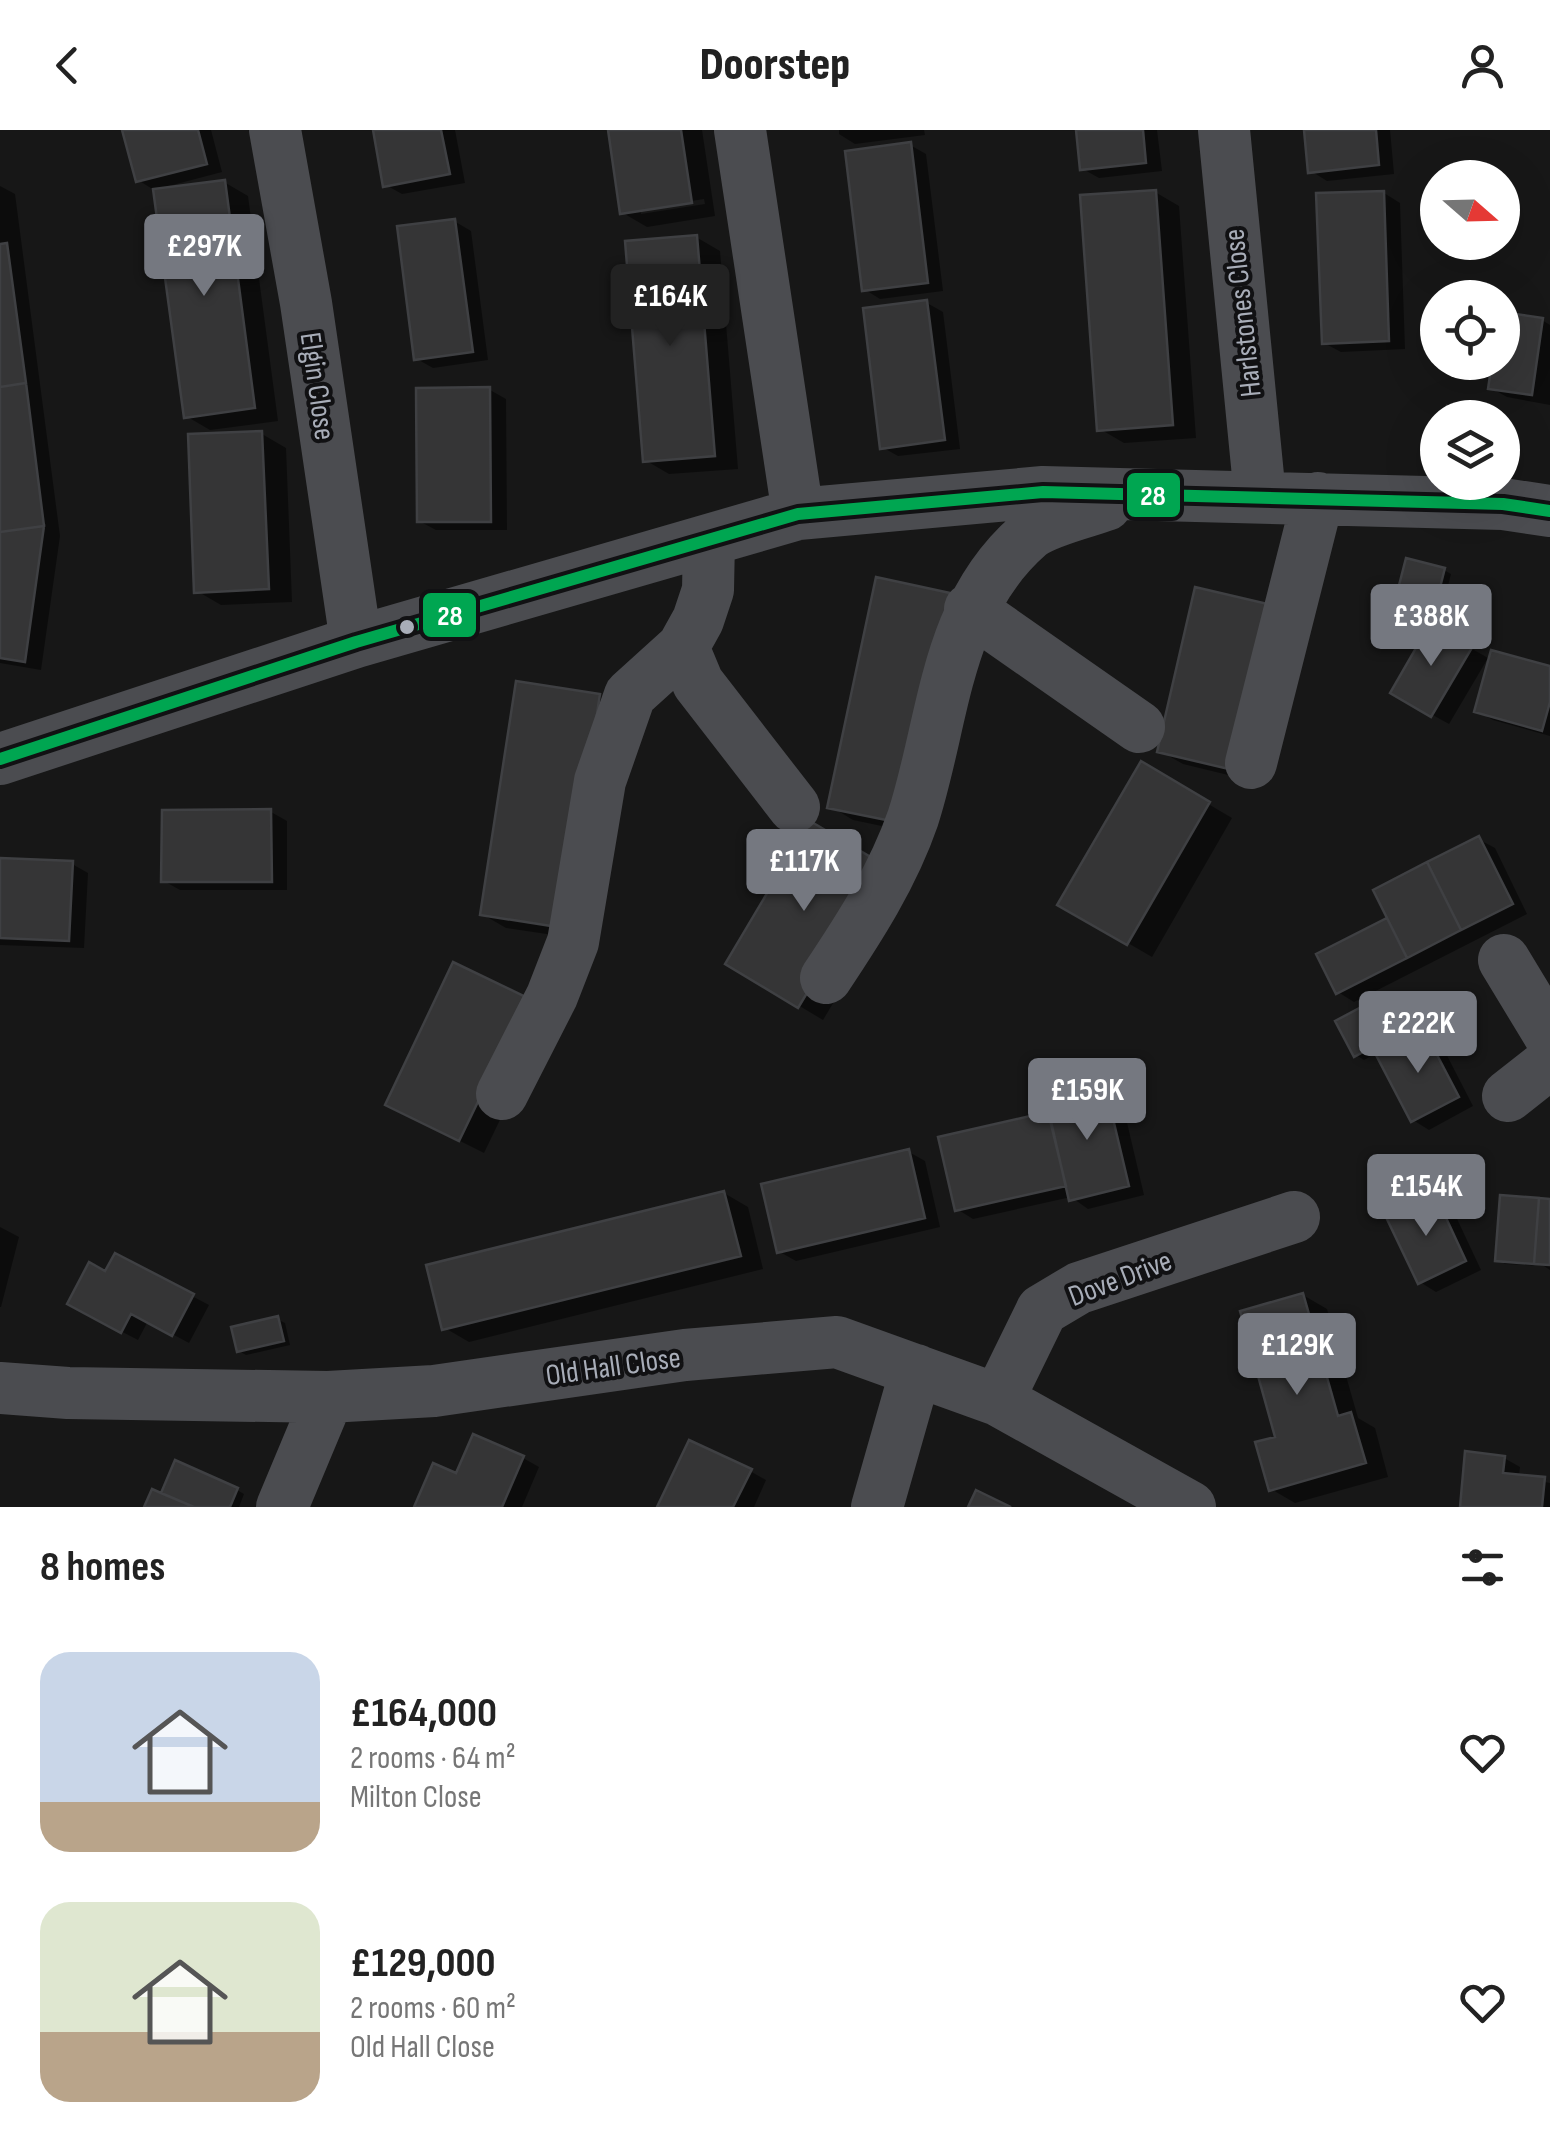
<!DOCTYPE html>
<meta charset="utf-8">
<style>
:root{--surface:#fff;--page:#f2f2f2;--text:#222;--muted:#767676;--accent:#757880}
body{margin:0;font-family:"Sofia Sans Condensed",sans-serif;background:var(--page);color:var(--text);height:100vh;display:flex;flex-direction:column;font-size:38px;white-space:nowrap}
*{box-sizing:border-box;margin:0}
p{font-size:32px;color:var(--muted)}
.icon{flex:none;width:55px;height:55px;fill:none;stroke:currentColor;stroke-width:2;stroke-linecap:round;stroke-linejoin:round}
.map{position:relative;height:1377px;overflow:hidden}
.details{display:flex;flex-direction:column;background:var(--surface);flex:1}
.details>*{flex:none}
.needle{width:65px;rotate:110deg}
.controls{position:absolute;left:1420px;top:30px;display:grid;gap:20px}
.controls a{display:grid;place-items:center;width:100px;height:100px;border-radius:50%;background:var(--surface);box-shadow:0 10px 40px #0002;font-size:50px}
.price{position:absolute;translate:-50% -85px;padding:0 22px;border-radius:10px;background:var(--accent);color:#fff;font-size:32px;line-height:65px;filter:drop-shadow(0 2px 5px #0008)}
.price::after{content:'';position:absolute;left:50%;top:60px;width:30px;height:22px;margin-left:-15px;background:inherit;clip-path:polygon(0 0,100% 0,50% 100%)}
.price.current{background:#222;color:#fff}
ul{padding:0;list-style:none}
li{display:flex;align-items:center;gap:30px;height:250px;padding:0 40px}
li span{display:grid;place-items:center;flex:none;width:280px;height:200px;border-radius:30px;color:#555}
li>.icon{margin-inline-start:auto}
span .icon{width:120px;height:120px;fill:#fffc;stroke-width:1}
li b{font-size:42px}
h2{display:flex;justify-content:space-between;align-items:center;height:120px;padding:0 40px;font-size:42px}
header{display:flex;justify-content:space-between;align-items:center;height:130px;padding:0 40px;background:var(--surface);font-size:45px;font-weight:800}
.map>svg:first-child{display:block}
.shadow{fill:#0007;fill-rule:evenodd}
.building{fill:#353536;stroke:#3f4043;stroke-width:2.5}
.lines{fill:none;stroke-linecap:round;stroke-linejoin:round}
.minor{stroke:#4b4c50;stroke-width:52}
.bus-1-casing{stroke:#111113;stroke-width:20}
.bus-1{stroke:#00a651;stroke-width:12}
.bus-dot{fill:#a8adb8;stroke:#111113;stroke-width:4}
.labels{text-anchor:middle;stroke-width:8;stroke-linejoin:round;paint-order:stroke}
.street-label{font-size:30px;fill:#a8adb8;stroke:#111113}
.line-badge{stroke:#111113;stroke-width:4}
.badge-label{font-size:28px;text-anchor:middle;font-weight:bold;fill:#fff}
</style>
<header><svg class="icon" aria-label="back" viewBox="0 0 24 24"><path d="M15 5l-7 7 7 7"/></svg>Doorstep<svg class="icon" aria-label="person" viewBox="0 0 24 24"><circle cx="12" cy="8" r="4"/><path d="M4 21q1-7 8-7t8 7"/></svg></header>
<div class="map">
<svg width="1550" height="1377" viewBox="0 0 1550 1377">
<rect width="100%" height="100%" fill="#171717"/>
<path class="shadow" d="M124,0h87l11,42 -57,15 1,3 58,-8 24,14 30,225 -68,9 -24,-14 -32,-226 -16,-10z
M375,0h80l10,53 -63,11 -16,-9z
M610,0h92l13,86 -68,11 -24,-14zM704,69l1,5 -64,10v-5z
M839,0h85l1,5 -70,9 -16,-10z
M1079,0h78l5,41 -63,7 -16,-9z
M1306,0h84l4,44 -67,7 -16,-10z
M910,15l16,9 17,137 -63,8 -16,-10z
M0,56l15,8 45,342 -19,134 -41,-7z
M1155,62l24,14 17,232 -72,5 -24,-14z
M1384,63l16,10 5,146 -64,3 -17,-9z
M454,91l17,10 17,129 -55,8 -16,-9z
M696,107l24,14 18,218 -69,5 -24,-14z
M927,173l16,9 17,137 -62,7 -16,-9z
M1542,190l8,5v80l-43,-8 -16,-9 11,-26z
M490,260l16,9 1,131h-71l-17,-9z
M262,304l24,14 6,154 -71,3 -24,-14z
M1444,440l7,4 -9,35 -43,-13z
M1197,460l60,192 -74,-18 -23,-13z
M973,479l-48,226 -72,-15 -23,-14z
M1432,496l56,32 -39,66 -56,-31z
M1550,539v67l-57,-16 -16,-9z
M599,566l24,14 -36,230 -81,-12 -24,-14z
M1142,635l90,53 -80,139 -91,-53z
M271,682l16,9v69h-107l-16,-9z
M1478,709l17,9 32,66 -173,88 -16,-10 -19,-37 72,-36z
M0,730l72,4 16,9 -4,75 -84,-3z
M906,751l-83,139 -95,-57z
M1369,876l8,4 17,33 -30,17 -8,-5z
M551,884l-67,139 -72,-36z
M1424,903l16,9 33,64 -44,24 -16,-10z
M1105,957l16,10 23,98 -56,14 -17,-12 -98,22 -16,-10 -16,-70 110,-25z
M909,1022l16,9 15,66 -144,34 -16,-9z
M724,1063l24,14 15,62 -294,73 -24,-14z
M1435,1066l16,10 30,64 -45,22 -16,-10z
M1550,1071v69l-6,-4 -39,-2 -7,-5z
M0,1097l19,10 -18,70h-1z
M116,1126l93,49 -20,38 -41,-22 -10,19 -52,-27z
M1303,1165l24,14 31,109 17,10 13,49 -93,26 -24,-14z
M277,1189l8,4 5,22 -44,10 -7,-4z
M523,1328l16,9 -17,40h-105l40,-31z
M1504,1328l16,9 -1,10 31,6v24h-88z
M750,1341l16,9 -12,27h-94z
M237,1360l7,4 -5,13h-92l16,-11z"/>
<path class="building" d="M122,0h76l9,34 -71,18z
M373,0h68l9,44 -67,13z
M608,0h73l11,73 -72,11z
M1076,0h67l3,33 -66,7z
M1304,0h72l3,35 -71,8z
M911,12l17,141 -66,8 -17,-140z
M225,50l30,228 -71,10 -31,-229z
M1156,60l17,235 -76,6 -17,-236z
M1384,61l5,150 -67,3 -6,-151z
M455,89l18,133 -59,8 -17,-134z
M697,105l18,221 -72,6 -18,-221z
M7,113l19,140 -26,4v-143z
M927,170l18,140 -65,9 -17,-141z
M1502,182l41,6 -11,77 -44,-6 4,-27h10z
M26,253l18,143 -44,6v-145z
M490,257l1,135h-74l-1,-134z
M1447,276l41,7 -1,5h-42z
M262,301l7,158 -75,4 -6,-159z
M44,396l-19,136 -25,-4v-126z
M1406,428l39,10 -10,39 -39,-10z
M876,447l74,16 -49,230 -74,-15z
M1195,457l77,18 -39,165 -76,-18z
M1431,492l42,24 -42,71 -41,-24z
M1491,520l59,16v36l-8,29 -68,-19z
M516,551l84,13 -36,234 -84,-13z
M1141,631l69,41 -83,143 -70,-40z
M271,679l1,73h-111l1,-72z
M810,691l74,44 -86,143 -73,-44z
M1479,706l34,68 -52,26 -34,-68z
M0,728l73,3 -4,80 -69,-3z
M1427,732l34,68 -54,28 -34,-68z
M1387,788l20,40 -71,36 -20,-40z
M453,832l75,36 -69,143 -74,-36z
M1369,873l19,35 -34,19 -19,-36z
M1424,900l35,67 -48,25 -35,-67z
M1105,955l24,101 -60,15 -23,-102z
M1048,982l18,74 -111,25 -17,-74z
M909,1019l16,69 -148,35 -16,-69z
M724,1061l17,65 -299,74 -16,-65z
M1435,1064l31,67 -48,23 -32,-67z
M1500,1065l39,3 -5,66 -39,-3z
M1539,1068l11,1v66l-16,-1z
M115,1123l79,41 -22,42 -41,-22 -10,19 -54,-29 22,-42 16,9z
M1303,1163l35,123 13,-4 15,51 -97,28 -14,-49 20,-5 -35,-126z
M278,1186l6,25 -47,11 -6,-25z
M473,1304l51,22 -22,51h-88l19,-44 23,10z
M689,1310l63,29 -19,38h-76z
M1465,1321l40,5 -2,17 42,4 -3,30h-82z
M175,1330l63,28 -8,19h-36l-33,-14z
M152,1359l9,4 33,14h-50z
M976,1360l35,17h-43z"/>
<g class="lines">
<path class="minor" d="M275,0l31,173 50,339
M740,0l58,384
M1224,0l36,366
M970,479l169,118
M683,517l15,36 96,124
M0,629l356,-117 442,-128 245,-22 460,12 47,7
M1251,633l67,-265
M1504,830l46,76
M826,848c34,-51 67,-102 87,-160 32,-99 31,-209 116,-283 15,-13 57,-23 77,-30
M502,964l50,-98 21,-54 27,-161 30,-86 53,-48 15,-27 10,-30 1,-50
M1508,966l42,-33
M0,1258l68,5 260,4 106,-6 251,-36 152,-13 161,58 192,107
M998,1270l44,-90 37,-22 215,-71
M282,1377l46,-110
M877,1377l39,-137"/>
<defs>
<path id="bus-1" d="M0,629l356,-117 442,-128 245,-22 460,12 47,7"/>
</defs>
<use href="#bus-1" class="bus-1-casing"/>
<use href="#bus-1" class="bus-1"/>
</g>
<circle class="bus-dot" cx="407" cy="497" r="9"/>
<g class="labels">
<g class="street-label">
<text transform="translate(1242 183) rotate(-96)" y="10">Harlstones Close</text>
<text transform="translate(318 256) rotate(82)" y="10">Elgin Close</text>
<text transform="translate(1120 1148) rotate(-21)" y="10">Dove Drive</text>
<text transform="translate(613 1236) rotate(-8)" y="10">Old Hall Close</text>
</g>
</g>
<g class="line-badge">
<rect x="1125" y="341" width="57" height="48" rx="10" fill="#00a651"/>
<rect x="421" y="461" width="57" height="48" rx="10" fill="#00a651"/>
</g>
<g class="badge-label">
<text x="1153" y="375">28</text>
<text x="450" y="495">28</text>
</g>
</svg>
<div class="controls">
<a><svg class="needle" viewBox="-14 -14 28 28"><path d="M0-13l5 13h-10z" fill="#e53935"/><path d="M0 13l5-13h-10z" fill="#767676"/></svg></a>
<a><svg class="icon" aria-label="locate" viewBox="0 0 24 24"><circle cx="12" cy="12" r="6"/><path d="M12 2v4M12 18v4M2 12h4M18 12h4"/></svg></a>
<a><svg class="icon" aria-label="layers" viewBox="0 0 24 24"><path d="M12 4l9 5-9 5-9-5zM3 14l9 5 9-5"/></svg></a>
</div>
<b class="price" style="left:204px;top:169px">£297K</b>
<b class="price current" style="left:670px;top:219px">£164K</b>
<b class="price" style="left:1431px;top:539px">£388K</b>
<b class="price" style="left:804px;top:784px">£117K</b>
<b class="price" style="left:1418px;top:946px">£222K</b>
<b class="price" style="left:1087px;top:1013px">£159K</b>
<b class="price" style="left:1426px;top:1109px">£154K</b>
<b class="price" style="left:1297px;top:1268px">£129K</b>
</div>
<section class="details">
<h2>8 homes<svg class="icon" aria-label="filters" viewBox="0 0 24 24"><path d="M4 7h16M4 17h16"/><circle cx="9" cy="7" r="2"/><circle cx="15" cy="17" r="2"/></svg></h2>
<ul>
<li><span style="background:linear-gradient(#c9d6e8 75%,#b9a48a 0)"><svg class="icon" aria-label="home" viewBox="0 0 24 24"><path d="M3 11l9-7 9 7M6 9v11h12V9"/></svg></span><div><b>£164,000</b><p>2 rooms · 64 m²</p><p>Milton Close</p></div><svg class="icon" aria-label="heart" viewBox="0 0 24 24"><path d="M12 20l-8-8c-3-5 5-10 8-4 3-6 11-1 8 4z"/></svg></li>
<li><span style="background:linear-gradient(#dfe7d0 65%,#b9a48a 0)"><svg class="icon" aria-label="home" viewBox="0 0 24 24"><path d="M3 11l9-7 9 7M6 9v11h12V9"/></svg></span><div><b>£129,000</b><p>2 rooms · 60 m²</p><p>Old Hall Close</p></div><svg class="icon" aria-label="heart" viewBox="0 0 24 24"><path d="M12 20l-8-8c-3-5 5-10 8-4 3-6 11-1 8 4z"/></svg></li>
</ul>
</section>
